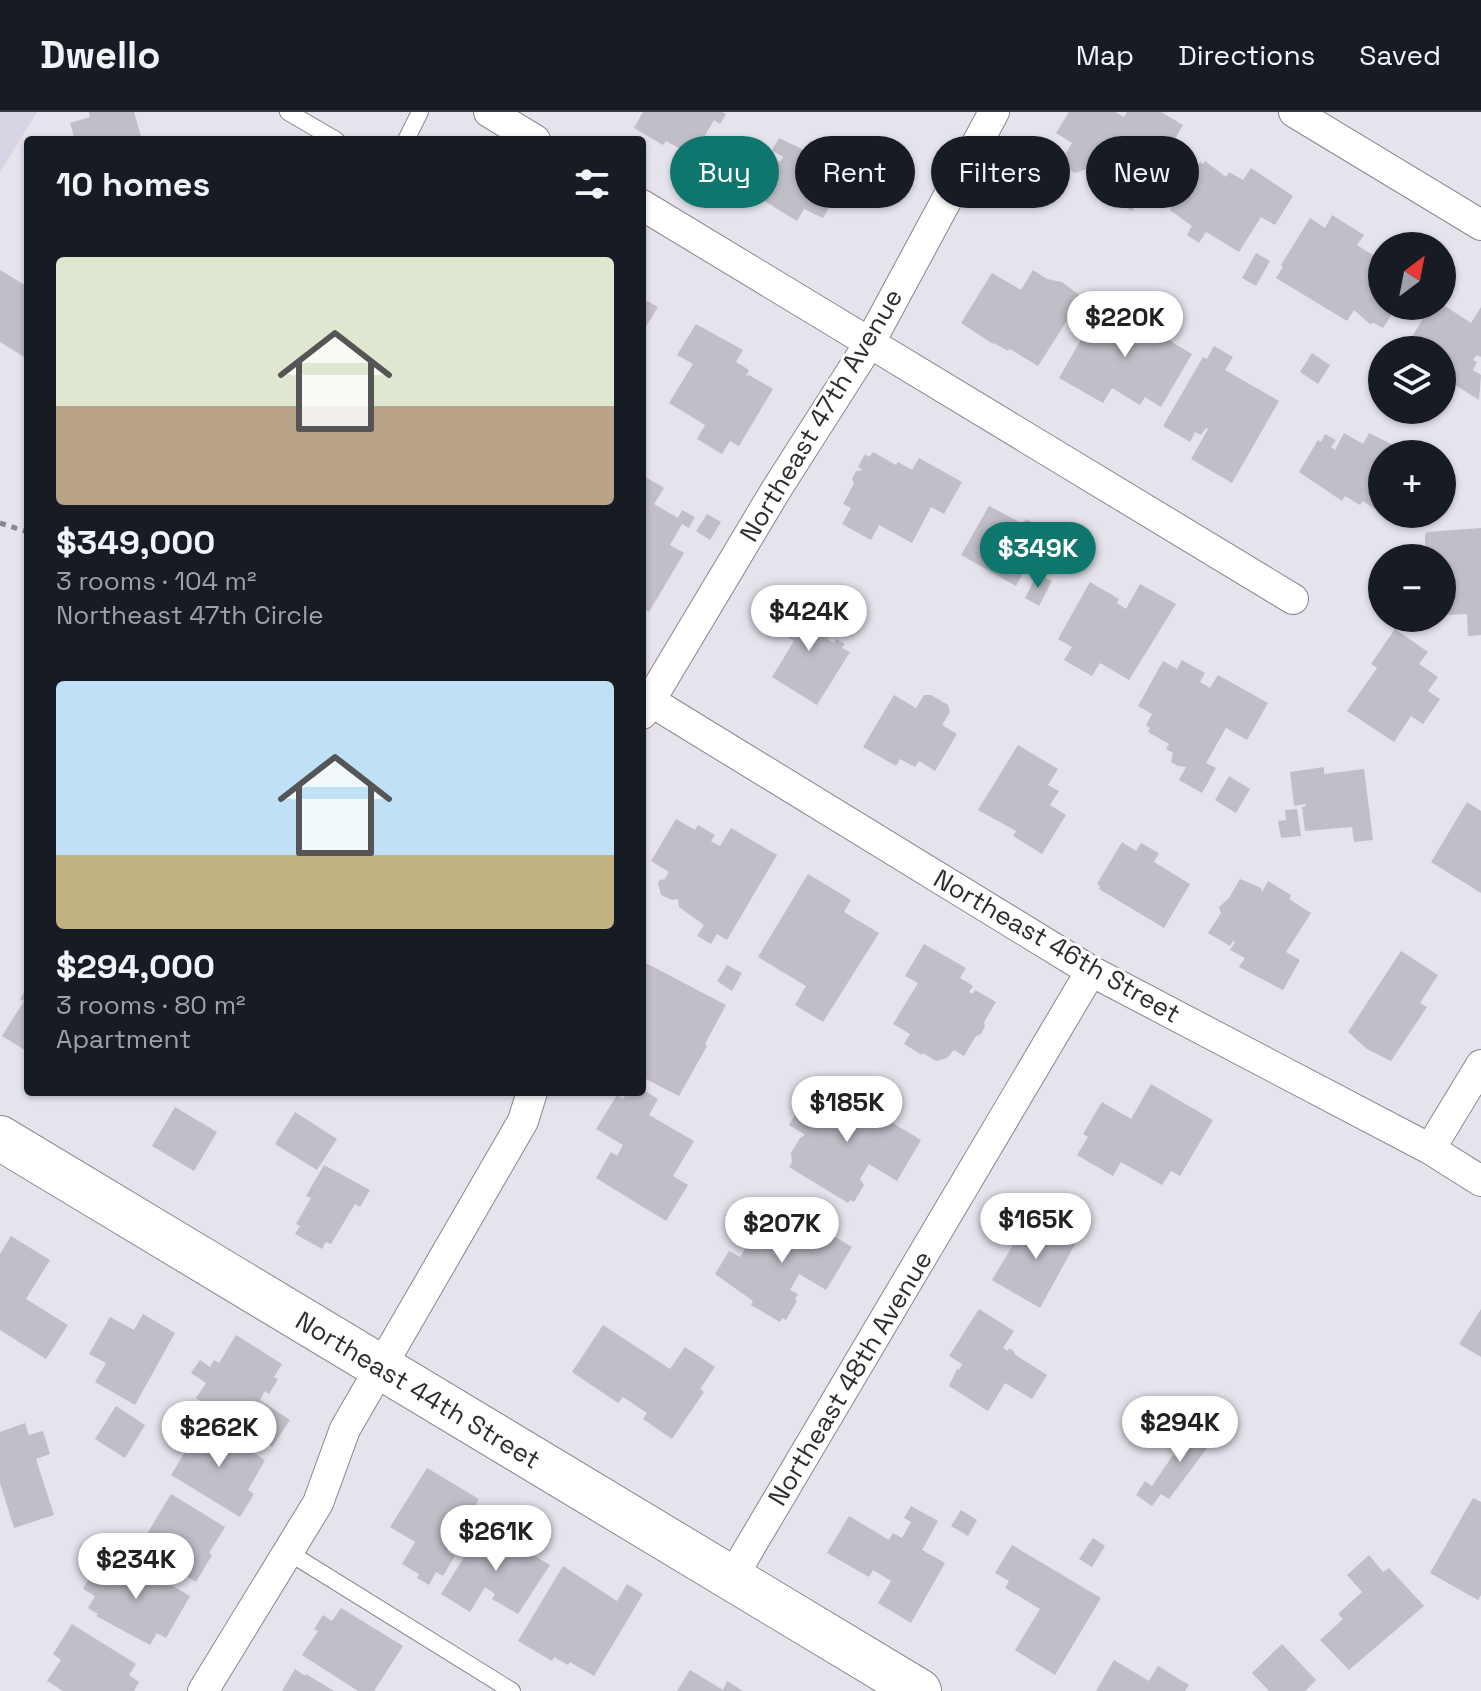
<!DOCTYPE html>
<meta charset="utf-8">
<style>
:root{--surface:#171b24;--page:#242831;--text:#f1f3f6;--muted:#9ea1a6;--line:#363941;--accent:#0f766e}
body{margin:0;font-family:"Space Grotesk",sans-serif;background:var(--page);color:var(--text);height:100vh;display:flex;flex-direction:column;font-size:30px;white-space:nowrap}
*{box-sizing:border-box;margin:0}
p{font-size:26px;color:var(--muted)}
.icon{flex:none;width:44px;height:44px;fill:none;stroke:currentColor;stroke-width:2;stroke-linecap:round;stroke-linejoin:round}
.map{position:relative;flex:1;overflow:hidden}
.drawer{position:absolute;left:24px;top:24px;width:622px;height:960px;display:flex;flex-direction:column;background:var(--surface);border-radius:8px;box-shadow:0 2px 6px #0004}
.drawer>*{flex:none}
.top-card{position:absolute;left:670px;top:24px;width:690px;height:72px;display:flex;gap:16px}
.needle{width:52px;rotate:32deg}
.tools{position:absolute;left:1368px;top:120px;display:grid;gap:16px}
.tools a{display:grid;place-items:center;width:88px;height:88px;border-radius:50%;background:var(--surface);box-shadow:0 2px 6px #0004;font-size:40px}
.price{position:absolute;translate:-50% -68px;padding:0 18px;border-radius:28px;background:#fff;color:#222;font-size:26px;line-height:52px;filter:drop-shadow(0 2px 4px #0008)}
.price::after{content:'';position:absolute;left:50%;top:48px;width:24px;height:18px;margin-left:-12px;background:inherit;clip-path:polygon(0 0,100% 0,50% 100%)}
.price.on{background:var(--accent);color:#fff}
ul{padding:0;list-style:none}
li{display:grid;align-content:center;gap:16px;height:424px;padding:0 32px}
li span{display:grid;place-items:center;height:248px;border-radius:8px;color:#555}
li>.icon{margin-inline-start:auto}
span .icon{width:144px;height:144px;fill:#fffc;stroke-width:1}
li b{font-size:34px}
h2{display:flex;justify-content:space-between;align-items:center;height:96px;padding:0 32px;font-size:34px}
.pill{padding:0 28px;border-radius:36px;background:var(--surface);box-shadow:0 2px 6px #0004;font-size:28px;line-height:72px}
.pill.on{background:var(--accent);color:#fff}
header{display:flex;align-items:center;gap:48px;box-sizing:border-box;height:112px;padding:0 40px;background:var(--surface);border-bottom:2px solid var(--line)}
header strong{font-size:38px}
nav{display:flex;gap:44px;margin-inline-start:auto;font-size:28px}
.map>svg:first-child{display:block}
.built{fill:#d8d4e4}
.building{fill:#c0bec7}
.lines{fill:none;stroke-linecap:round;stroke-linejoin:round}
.lane-casing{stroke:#89868f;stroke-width:18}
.street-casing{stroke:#89868f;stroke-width:32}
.secondary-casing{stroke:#89868f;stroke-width:46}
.path{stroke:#89888e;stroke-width:5;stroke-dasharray:6 6;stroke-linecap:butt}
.lane{stroke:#fff;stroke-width:16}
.street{stroke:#fff;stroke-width:30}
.secondary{stroke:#fff;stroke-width:44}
.labels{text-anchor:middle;stroke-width:6;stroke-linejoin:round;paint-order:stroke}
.street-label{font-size:26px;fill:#2e2d30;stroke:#fff}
</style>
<header>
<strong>Dwello</strong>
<nav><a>Map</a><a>Directions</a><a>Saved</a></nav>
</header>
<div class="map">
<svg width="1481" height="1579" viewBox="0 0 1481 1579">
<rect width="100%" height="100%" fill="#e5e3ec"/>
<path class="built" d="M0,0h37l-37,60z"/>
<path class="building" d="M89,0h45l8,28h-67l-5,-17 20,-6z
M643,0h79l4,2 -6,10 -6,-4 -21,36 -27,-15 -3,4 -29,-17z
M1069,0h46l9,5 3,-5h34l22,13 -51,86 -39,-23 7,-12 -13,-7 -12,4 -10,-6 -1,-11 8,-13 -16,-10z
M779,26l25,12 6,-9 16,10 6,-9 24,16 -33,60 -19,-9 -7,12 -47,-29 22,-35 8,5 3,-5 -11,-7z
M1205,49l21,16 3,-5 14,8 8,-12 42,28 -18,29 -14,-8 -22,35 -33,-20 -7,11 -12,-8 5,-9 -22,-16 30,-48 3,2z
M1332,103l32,20 -7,10 25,16 -3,11 3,2v32h15l-14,22 -9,-5 -4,1 -16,-14 -7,11 -71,-43 7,-11 -2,-2 29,-47 15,10z
M1256,141l14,8 -14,25 -14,-8z
M0,158l28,17v64l-4,6 -24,-15z
M1033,158l14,9 15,3 20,15 -44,69 -28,-17 -2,2 -14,-8 -1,1 -32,-21 31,-50 29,17z
M642,186l16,9 -16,26z
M1103,189l55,30 -1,2 35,21 -31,53 -16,-10 -5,8 -28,-17 -9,15 -44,-25z
M1442,192l29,19 10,-16v50l-4,-2 -4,5 4,2 -4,8 8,5 -2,25 -27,-17 -2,-11 -8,7v-29h-29l-7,-4 25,-40z
M696,212l47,26 -7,12 13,8 -3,6 3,-1 24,14 -34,57 -9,-5 -8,13 -25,-15 8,-14 -36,-22 24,-39 -16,-9z
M1214,234l19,11 -8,13 54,31 -47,82 -41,-24 17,-30 -2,-1 -5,7 -6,-3 -5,10 -27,-16 40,-69 4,2z
M1312,241l18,12 -12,19 -18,-12z
M1344,321l19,11 6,-11 43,21h-30v60l-19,-13 -3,4 -15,-9 -3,5 -43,-29 19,-32 3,2 4,-8 11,6 -5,7 4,3z
M873,340l23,13 2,-3 14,8 7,-12 43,24 -18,32 -13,-7 -19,36 -33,-18 -8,15 -29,-16 9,-16 -8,-4 11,-21 -2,-4 4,-8 7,-1 -5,-3 7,-13 4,3z
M642,363l22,13 -10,16 24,14 4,-8 13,7 -6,11 -7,-4 -12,21 14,8 -35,59 -7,-5z
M989,394l34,18 3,-5 30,17 -19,33 -9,-5 -12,22 -55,-31z
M707,402l14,8 -11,18 -14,-9z
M1481,416v107l-13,1 -1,-22 -25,1v-57h-17v-24l2,-2z
M1037,462l15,7 -13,25 -14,-8z
M1090,470l29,17 -2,4 9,6 14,-25 36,20 -47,76 -29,-17 -8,13 -28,-16 8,-13 -14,-8z
M796,487l40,25 -9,15 7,4 2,-4 9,5 -3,4 8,4 -33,53 -45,-28 22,-36 -18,-11z
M1395,517l33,23 -9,12 19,13 -10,14 12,8 -17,25 -12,-8 -17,26 -47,-31 30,-43 -6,-4z
M1182,548l23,13 -5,9 10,6 8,-13 50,28 -21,37 -21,-12 -20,35 10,5 -14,25 -23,-13 7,-13 -8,-1 -7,-4 2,-9 -7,-4 3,-5 -21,-12 2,-4 -4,-3 6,-11 -14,-8 25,-45 14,8z
M894,583l22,13 8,-13h7l17,10 2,7 -8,13 15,9 -22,37 -16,-10 -4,6 -15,-8 -4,7 -33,-19z
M1018,633l40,24 -10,16 11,6 -9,14 16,10 -24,39 -29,-18 3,-5 -38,-21z
M1324,655v7l40,-5 9,71 -19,2 -2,-15 -47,4 -3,-24 4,-1v-2l-12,2 -4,-34z
M1229,664l21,13 -14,24 -21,-13z
M1467,690l14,9v82l-50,-31z
M1297,697l4,27 -20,2 -3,-17 8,-1 -1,-10z
M676,707l19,11 3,-5 17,10 -4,6 9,5 11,-18 46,27 -50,85 -10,-6 -6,10 -14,-8 7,-11 -25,-18 -1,-8 -6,1 -11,-5 -3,-12 3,-4 3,1 5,-8 -18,-11z
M1122,730l14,9 5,-8 18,10 -5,9 36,22 -26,44 -65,-39 1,-3 -3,-2z
M808,762l43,26 -7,12 35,21 -56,89 -28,-17 11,-19 -48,-29z
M1240,767l21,9 1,4 6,-11 23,14 -2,4 22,14 -25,39 14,8 -17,30 -44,-23 6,-9 -15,-8 5,-8 -2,-1 -3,5 -22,-13 13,-20 -2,-6 10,-9z
M924,832l42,24 -6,10 13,8 -4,6 3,2 3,-4 21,12 -12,20 1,4 -4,8 -5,2 -12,20 -10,-6 -7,8 -11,3 -13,-8 -1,2 -18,-11 6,-10 -17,-10 25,-41 -13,-7z
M1401,839l37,24 -18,28 7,4 -36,54 -24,-12 -19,-17z
M642,849l84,44 -21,39 2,2 -28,50 -37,-19z
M727,853l15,8 -10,18 -15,-10z
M28,874v66l-26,-16 22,-35 -4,-2z
M1151,972l62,36 -33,56 -9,-5 -9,14 -41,-23 -8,14 -36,-21 11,-18 -5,-3 19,-32 29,17z
M642,977l16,10 -9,16 45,26 -21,35 15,9 -22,36 -70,-43 15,-26 6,4 6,-11 -27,-16 21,-34 6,4 5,-7h14z
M836,977l85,51 -24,41 -28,-17 -9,15 4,6 -10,17 -4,-2 -2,3 -59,-36 3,-5 -1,-9 9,-15 5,-3 -16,-10 21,-35 18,11z
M175,995l42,25 -23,39 -42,-25z
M295,1000l42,27 -20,31 -42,-26z
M324,1053l46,25 -10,17 -5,-3 -24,40 -5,-2 -4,7 -27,-15 5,-8 -4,-2 15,-26 -5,-2z
M1039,1101l40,24 -39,71 -48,-28 25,-42 6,3z
M766,1103l22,13 3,-4 23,14 6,-10 32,19 -26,43 -27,-16 -9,16 8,4 -3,5 2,2 -11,19 -4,-2 -2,4 -29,-17 2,-4 -38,-27 14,-23 11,6z
M11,1124l39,24 -24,39 42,26 -22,34 -46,-29v-76z
M979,1197l35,22 -11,17 5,3 1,-3 6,4 -1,2 33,21 -15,24 -27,-16 -17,28 -39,-25 8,-17 2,1 3,-6 -13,-8z
M1481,1197v48l-22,-13z
M143,1202l32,19 -40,72 -40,-23 11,-19 -17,-9 21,-37 24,13z
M603,1213l67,44 15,-22 30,20 -15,22 4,3 -32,47 -29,-20 4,-6 -24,-16 -5,6 -46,-31z
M236,1223l46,29 -8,13 4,2 -9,15 -4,-3 -5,9 30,20 -18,27 -76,-49 10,-15 -15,-10 9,-13 10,7 4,-7 5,3z
M116,1294l29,19 -20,33 -30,-19z
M1205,1305l17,11 -53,71 -8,-5 -9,12 -16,-11 9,-14 7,5 21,-31 5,3z
M203,1310l62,38 -17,30 6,4 -14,23 -69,-42z
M25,1311l4,12 14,-4 7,23 -14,5 18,56 -40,13 -14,-45v-51z
M427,1356l52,31 -31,53 7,4 -12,20 -7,-4 -7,13 -12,-7 2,-4 -17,-10 13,-22 -25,-15z
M171,1382l54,33 -16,26 3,2 -16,27 -57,-35z
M1473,1386l8,4v93l-3,5 -48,-27z
M911,1394l27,15 -16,29 23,13 -34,60 -33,-20 13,-22 -18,-11 -4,7 -42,-24 22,-37 40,24 4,-7 9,5 9,-16 -7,-4z
M961,1398l16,10 -9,16 -17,-10z
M484,1413l38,23 2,-2 5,3 -1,3 22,13 -32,49 -26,-15 3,-5 -10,-7 -15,25 -29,-18z
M1093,1426l12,8 -13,21 -13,-8z
M1012,1433l89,53 -46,77 -40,-25 25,-41 -35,-21 4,-7 -14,-8z
M119,1443l71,41 -24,42 -9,-5 -7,12 -54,-29 2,-2 -10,-6 7,-12 -12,-7 8,-14 12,8z
M1369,1443l14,17 6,-4 35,38 -75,64 -29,-30 23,-21 -5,-5 24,-22 -15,-17z
M563,1454l54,35 10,-17 16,10 -49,82 -24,-14 -2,3 -14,-8 -2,4 -34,-20z
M341,1496l62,38 -29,45h-16l-56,-36 16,-24 -4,-2 9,-14 9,6z
M72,1512l64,40 -7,11 10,7 -5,9h-71l-16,-10 14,-21 -8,-6z
M1282,1532l34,36 -11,11h-36l-17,-18z
M1114,1548l35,21 9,-15 31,19 -4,6h-89z
M295,1557l10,7 1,-2 28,17h-52z
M690,1558l33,20 4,-9 16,10h-66z"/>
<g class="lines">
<defs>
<path id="lane" d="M288,0l48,28
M406,28l14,-28
M288,1440l224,139"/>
<path id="street" d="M489,0l46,28
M1294,0l187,113
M642,93l651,394
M642,584l449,275 339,178 51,32
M642,602l134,-224 93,-146 125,-232
M1430,1037l51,-84
M731,1467l360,-608
M203,1579l115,-188 27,-74 178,-308 9,-29"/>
<path id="secondary" d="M0,1026l919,553"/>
</defs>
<use href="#lane" class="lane-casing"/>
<use href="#street" class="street-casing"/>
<use href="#secondary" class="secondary-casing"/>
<path class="path" d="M0,411l28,9"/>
<use href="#lane" class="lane"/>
<use href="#street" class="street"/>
<use href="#secondary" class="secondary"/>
</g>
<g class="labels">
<g class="street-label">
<text transform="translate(821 303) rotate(-59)" y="9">Northeast 47th Avenue</text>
<text transform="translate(1057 834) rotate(30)" y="9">Northeast 46th Street</text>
<text transform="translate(850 1266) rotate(-59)" y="9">Northeast 48th Avenue</text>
<text transform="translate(418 1278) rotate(31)" y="9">Northeast 44th Street</text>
</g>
</g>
</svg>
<div class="tools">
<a><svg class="needle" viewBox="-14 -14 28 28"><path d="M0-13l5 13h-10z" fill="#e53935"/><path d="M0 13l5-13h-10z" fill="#9ea1a6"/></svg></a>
<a><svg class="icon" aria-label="layers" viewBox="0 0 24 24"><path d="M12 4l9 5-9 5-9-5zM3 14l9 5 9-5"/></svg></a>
<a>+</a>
<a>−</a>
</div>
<b class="price" style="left:1125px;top:247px">$220K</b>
<b class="price on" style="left:1038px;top:478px">$349K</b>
<b class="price" style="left:809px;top:541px">$424K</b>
<b class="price" style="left:847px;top:1032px">$185K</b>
<b class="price" style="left:1036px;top:1149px">$165K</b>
<b class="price" style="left:782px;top:1153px">$207K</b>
<b class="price" style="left:1180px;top:1352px">$294K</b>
<b class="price" style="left:219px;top:1357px">$262K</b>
<b class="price" style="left:496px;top:1461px">$261K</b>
<b class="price" style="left:136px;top:1489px">$234K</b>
<div class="top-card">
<a class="pill on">Buy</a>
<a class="pill">Rent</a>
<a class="pill">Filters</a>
<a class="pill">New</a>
</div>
<section class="drawer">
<h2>10 homes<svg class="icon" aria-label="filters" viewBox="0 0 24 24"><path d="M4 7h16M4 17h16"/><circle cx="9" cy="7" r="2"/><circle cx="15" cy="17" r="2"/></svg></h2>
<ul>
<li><span style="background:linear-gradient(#dfe7d0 60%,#b9a48a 0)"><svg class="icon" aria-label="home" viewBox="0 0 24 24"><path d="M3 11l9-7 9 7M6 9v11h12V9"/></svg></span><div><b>$349,000</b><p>3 rooms · 104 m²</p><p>Northeast 47th Circle</p></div></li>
<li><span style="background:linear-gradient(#bfe0f5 70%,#c2b280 0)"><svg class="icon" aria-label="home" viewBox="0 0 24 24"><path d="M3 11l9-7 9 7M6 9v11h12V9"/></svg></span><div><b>$294,000</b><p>3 rooms · 80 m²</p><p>Apartment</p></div></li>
</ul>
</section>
</div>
